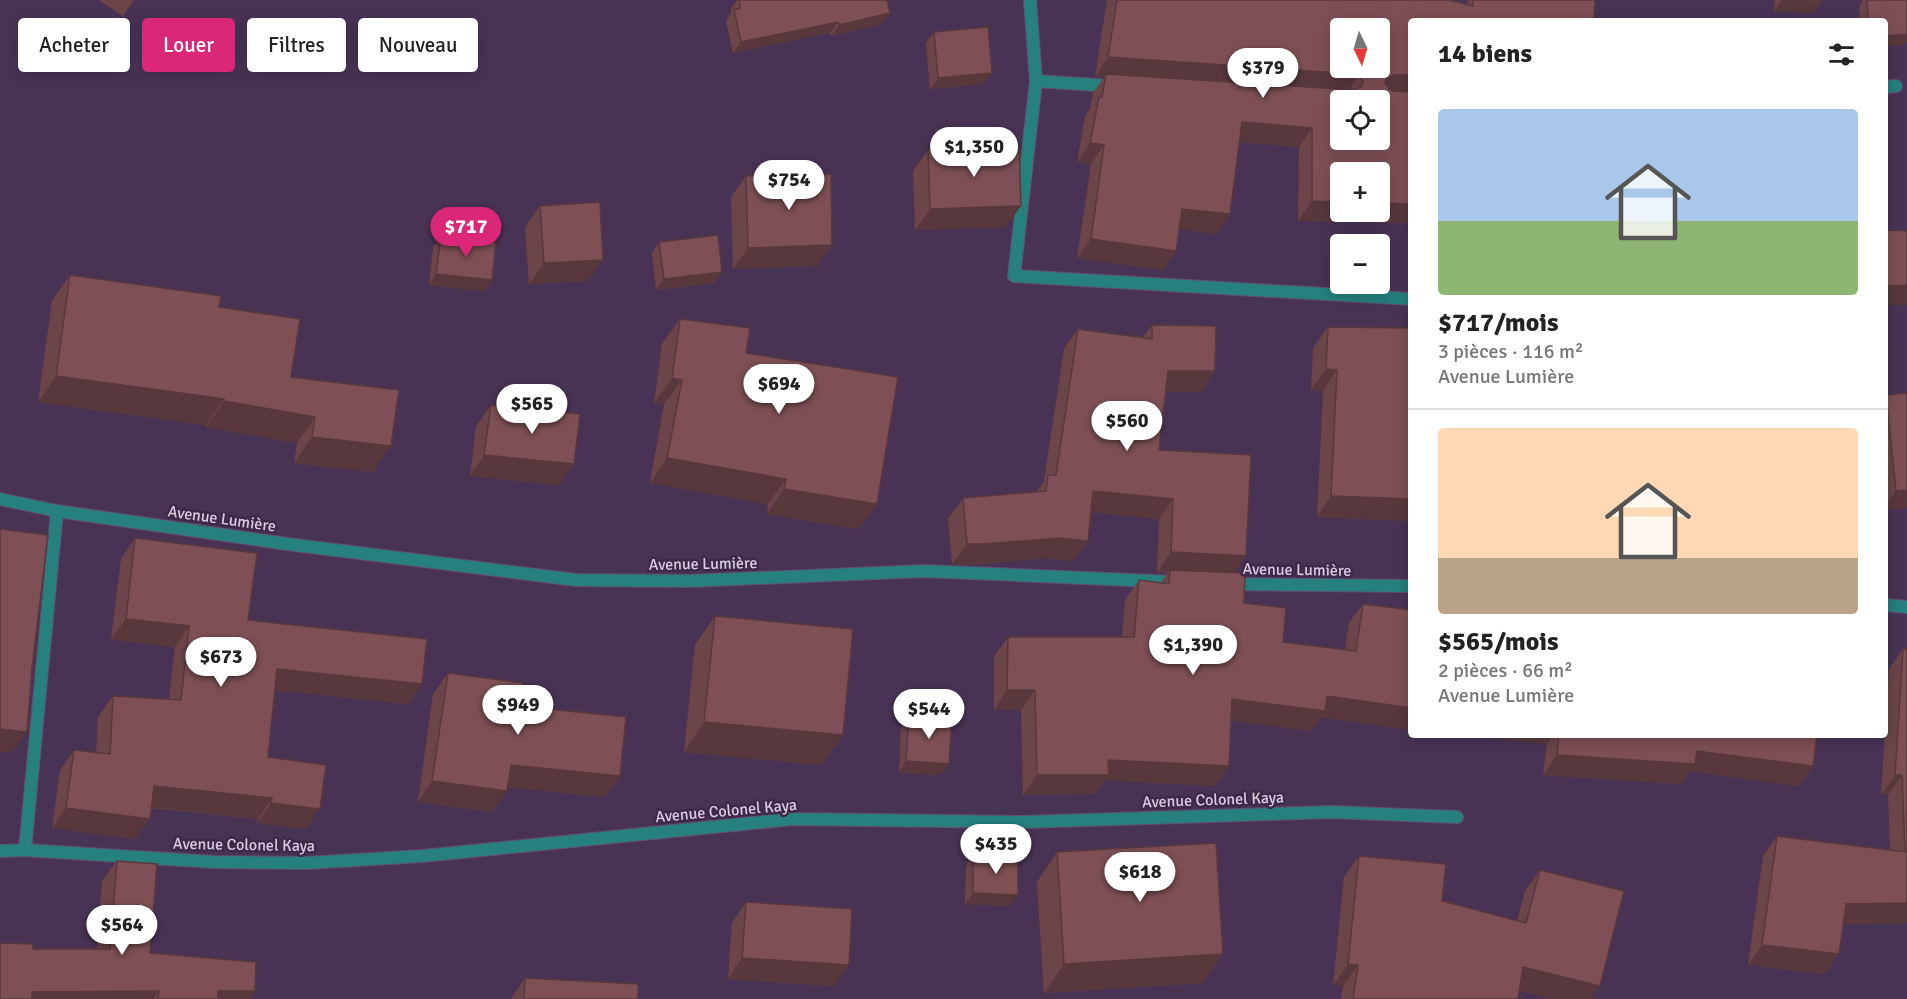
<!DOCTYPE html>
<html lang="fr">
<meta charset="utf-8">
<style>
:root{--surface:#fff;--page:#f6f6f6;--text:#222;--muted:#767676;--line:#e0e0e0;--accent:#db2777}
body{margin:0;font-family:Signika,sans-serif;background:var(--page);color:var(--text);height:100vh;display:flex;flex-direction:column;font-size:22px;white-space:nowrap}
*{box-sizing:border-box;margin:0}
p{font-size:20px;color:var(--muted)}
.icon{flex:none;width:33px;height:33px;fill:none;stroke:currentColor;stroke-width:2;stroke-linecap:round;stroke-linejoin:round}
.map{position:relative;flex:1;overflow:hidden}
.details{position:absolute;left:1408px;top:18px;width:480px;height:720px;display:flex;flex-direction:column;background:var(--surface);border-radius:6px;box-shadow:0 3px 15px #0003}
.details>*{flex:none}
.hud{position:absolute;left:18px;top:18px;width:570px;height:54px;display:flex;gap:12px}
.needle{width:39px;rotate:175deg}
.buttons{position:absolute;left:1330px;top:18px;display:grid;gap:12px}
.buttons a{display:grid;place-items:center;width:60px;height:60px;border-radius:6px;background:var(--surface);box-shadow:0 3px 15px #0003;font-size:30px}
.price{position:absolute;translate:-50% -51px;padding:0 14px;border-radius:21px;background:#fff;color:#222;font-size:20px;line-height:39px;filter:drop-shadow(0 2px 3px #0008)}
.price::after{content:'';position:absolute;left:50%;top:36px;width:18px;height:14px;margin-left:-9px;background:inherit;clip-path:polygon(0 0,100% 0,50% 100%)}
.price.active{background:var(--accent);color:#fff}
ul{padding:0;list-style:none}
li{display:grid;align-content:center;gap:12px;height:318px;padding:0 30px}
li+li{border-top:2px solid var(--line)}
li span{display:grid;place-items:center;height:186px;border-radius:6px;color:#555}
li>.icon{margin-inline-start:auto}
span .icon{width:108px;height:108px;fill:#fffc;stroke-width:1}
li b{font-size:26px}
h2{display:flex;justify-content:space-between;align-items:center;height:72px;padding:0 30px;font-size:26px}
.pill{padding:0 21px;border-radius:6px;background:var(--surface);box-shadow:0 3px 15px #0003;font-size:21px;line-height:54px}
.pill.active{background:var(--accent);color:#fff}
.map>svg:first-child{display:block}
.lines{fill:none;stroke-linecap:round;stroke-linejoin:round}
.street-casing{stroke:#634f6e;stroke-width:14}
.street{stroke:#25807e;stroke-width:12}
.wall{fill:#6c4549}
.shaded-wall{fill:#58383c}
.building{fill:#7e5055;stroke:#58383c;stroke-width:1.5;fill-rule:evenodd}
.labels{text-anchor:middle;stroke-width:5;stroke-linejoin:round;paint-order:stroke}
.street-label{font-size:16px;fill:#dacde1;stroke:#3e294a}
</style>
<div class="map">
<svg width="1907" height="999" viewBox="0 0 1907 999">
<rect width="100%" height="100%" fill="#493355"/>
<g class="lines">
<defs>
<path id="street" d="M1030,0l6,81 -22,195 398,23
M1036,81l76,5
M1886,87l10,-1
M0,499l57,12 230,33 289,36 113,1 235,-10 252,11
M1230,584l182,2
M1886,605l21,2
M25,850l32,-339
M0,851l25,-1 189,12 93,1 115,-7 371,-37 231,3 307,-10 126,5"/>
</defs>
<use href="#street" class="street-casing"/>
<use href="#street" class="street"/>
</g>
<path class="wall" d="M99,0h35l-11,16z
M737,0h150l-5,24 -51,12 -1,-3 -97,20 -7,-32 5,-8v-4z
M1107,0h341l18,4 3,-4h126l-183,21v202l-114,-2 1,-74 -59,-5 -23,92 -38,-5 -3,22 -13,19 -86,-12 14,-94 -14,-2 8,-46 5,-7 3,-16 11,-16h-9z
M1775,0h46v2l-7,11 -40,-2z
M1863,0h44l-3,45 -18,-24h-26l-1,-14z
M934,32l58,41 -8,11 -54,5 -4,-46z
M928,150l78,77 -91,3 -2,-59z
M746,176l72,90 -85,3 -2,-72z
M540,206l48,75 -59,3 -4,-57z
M441,236l51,44 -7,11 -56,-6 4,-38z
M659,242l56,41 -59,7 -4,-37z
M70,275l149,32 72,70 82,95 -79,-9 3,-20 -91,-16v-2l-168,-23 14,-101z
M680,319l66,34 131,151 -18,25 -92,-15 1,-10 -118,-21 14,-79 -10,-1 8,-59z
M1152,325l63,46 -14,21 -35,-1 -7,59 76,123 9,30 39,39 62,8 4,-27 14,-19 49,6v120l-91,-13 -10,14 -80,-11 -2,46 -14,20 -110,-6 -10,14 -72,1 -2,-85h-27v-53l14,-20h114l3,-37 14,-20 22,3 6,-10h-10l2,-54 -68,-7 -3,29 -14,20 -28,-3 -76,7 -18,-1 -4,-45 15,-21 74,-6 7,-11 20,-132 14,-20 65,8z
M1328,327l84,194 -95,-4 6,-126 -12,-1 2,-42z
M1907,393v115l-21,2v-115z
M491,405l69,80 -90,-9 6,-50z
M135,538l113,82 174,64 -14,20 -133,-14 -7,67 38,72 -49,-6 1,-4 -107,-11 -16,31 -83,-11 8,-58 14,-20 22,3 2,-36 15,-21 56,3 6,-52 -64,-8 10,-80z
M715,616l107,149 -138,-13 11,-107z
M1903,649l4,274 -64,1 -18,50 -77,-9 15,-109 14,-20 113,14 -2,-55h-7l8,-126z
M448,673l72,33 100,70 -15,21 -97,-10 -15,25 -75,-10 15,-108z
M909,716l32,59 -42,-2 2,-46z
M1463,735h354l-4,31 -14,20 -109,-15 -9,13 -138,-9 4,-31z
M1057,852l146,131 -159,10 -7,-111z
M973,855l37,51 -45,-2 1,-38z
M1359,856l83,45 75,20 8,-30 15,-21 51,129h-40l-32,-8 -1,8h-177l2,-13 -10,-1 11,-108z
M117,861l33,92 100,46h-250l97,-50 5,-68z
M746,902l103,63 -15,21 -106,-7 4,-56z
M525,978l113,21h-127z"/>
<path class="shaded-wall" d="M1782,0l39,2 -7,11 -40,-2z
M890,13l-8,11 -51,12 8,-11z
M838,22l-8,11 -97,20 8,-11z
M1907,34v7l-3,4 -18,1v-10z
M1108,57l247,17 4,1 -13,20 -240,-21 -2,3h-9z
M992,73l-8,11 -54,5 8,-11z
M1394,75h18v20l-32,-1 7,-16z
M1242,122l70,6 -13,19 -70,-6z
M1090,143l14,2 -13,19 -14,-2z
M1312,201l29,1v10h39v-9l32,1v19l-114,-2z
M1021,206l-15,21 -91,3 15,-21z
M1182,209l48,5 -13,20 -48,-6z
M1091,239l85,12 -13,19 -86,-12z
M832,245l-14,21 -85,3 15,-21z
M603,260l-15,21 -59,3 15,-21z
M722,272l-7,11 -59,7 8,-11z
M436,274l56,6 -7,11 -56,-6z
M1907,285v20h-21l2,-19z
M1326,369l11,1 -14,21 -12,-1z
M1168,371h47l-14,21 -47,-1z
M56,376l168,23 -18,26 -168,-23z
M672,378l10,2 -18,24 -10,-1z
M224,401l91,16 -18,26 -91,-16z
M312,437l79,9 -18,26 -79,-9z
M484,455l90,9 -14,21 -90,-9z
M667,458l119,21 -18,25 -118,-21z
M784,489l93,15 -18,25 -92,-15z
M1907,490v18l-21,2v-4l10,-15z
M1093,491l80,8 -14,20 -80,-8z
M1331,496l81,3v22l-95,-4z
M1060,538l28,3 -14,20 -28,-3 -76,7 -18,-1 15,-20z
M1171,552l75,4 -14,20 -62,-6 -3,3h-10z
M126,619l63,7 -14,21 -64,-8z
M277,669l145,15 -14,20 -145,-15z
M1007,690h28l-14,20h-27z
M1327,696l85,12v22l-91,-13 -10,14 -93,-12 14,-20z
M704,722l139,13 -21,30 -138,-13z
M0,729l27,3 -15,21 -12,-1z
M1463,735h90l-6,9z
M1697,751l116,15 -14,20 -109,-15 -9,13 -138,-9 14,-20z
M1108,760l121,6 -14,20 -110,-6 -10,14 -72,1 14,-20z
M906,761l43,3 -8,11 -42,-2z
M511,765l109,11 -15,21 -109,-11z
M1895,775h7l-14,20h-7z
M432,781l75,10 -14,21 -75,-10z
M154,786l118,12 -14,21 -118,-13z
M271,803l49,6 -14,20 -49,-6z
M66,808l84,11 -15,20 -83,-11z
M973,893l45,2 -8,11 -45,-2z
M1907,903v20l-75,1 14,-20z
M1762,945l77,9 -14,20 -77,-9z
M1223,954l-20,29 -159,10 20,-29z
M742,958l107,7 -15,21 -106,-7z
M1348,964l10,1 -15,21 -10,-1z
M1523,967l77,19 -9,13h-40l-43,-11z
M159,991l-6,8h-126l5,-7z
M218,991h37l-5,8h-37z"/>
<path class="building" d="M739,0h148l3,13 -51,12 -1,-3 -97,20 -7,-32 6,-2z
M1117,0h332l24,6v-6h122l-1,21h-182v54h-18l-7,3 -2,5 4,6 4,2 19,1v112l-32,-1v-31h-39v30l-29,-1v-73l-70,-6 -12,92 -48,-5 -6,42 -85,-12 13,-94 -14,-2 9,-46h3l4,-23 248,16 7,-3 2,-5 -4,-7 -4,-1 -247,-17zM1341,28h39v40h-39zM1341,100h39v40h-39z
M1786,0h35v2z
M1867,0h40v34l-21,2v-15h-18z
M988,27l4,46 -54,5 -4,-46z
M1019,147l2,59 -91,3 -2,-59z
M831,174l1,71 -84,3 -2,-72z
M600,202l3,58 -59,3 -4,-57z
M1886,230l21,1v54l-19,1 -1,80h-1z
M718,235l4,37 -58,7 -5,-37z
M441,236l55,6 -4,38 -56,-6z
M70,275l151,21 -2,11 81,12 -9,58 108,13 -8,56 -79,-9 3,-20 -91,-16v-2l-168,-23z
M680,319l70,9 -4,25 152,24 -21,127 -93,-15 2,-10 -119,-21 15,-78 -10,-2z
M1152,325l64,1 -1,45h-47l-9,79 92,5 -5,101 -75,-4 2,-53 -80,-8 -5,50 -28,-3 -76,6h-17l-4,-46 83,-7 2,-16h8l22,-146 74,10z
M1328,327l84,1v171l-81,-3 6,-126 -11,-1z
M1907,393v97l-11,1 -10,-96z
M491,405l89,9 -6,50 -90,-9z
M0,529l48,6 -16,133 -5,64 -27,-3z
M135,538l122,15 -9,67 179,19 -5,45 -145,-15 -9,88 58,8 -6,44 -49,-6 1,-5 -118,-12 -4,33 -84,-11 8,-58 36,4 3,-58 68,4 8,-74 -63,-7z
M1170,570l75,3 -1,30 42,5 -3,34 73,9 7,-47 49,6v98l-85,-12 -2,15 -93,-12 -3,67 -121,-6 1,15h-72l-2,-85h-28l1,-53h126l5,-57 30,4z
M715,616l138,13 -10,106 -139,-13z
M1903,649h4v254l-61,1 -7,50 -77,-9 15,-109 128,16 -3,-77h-7z
M448,673l75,10 -3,23 106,11 -6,59 -109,-11 -4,26 -75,-10z
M909,716l43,2 -3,46 -43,-3z
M1559,735h258l-4,31 -116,-15 -2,13 -138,-9z
M1216,843l7,111 -159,10 -7,-112z
M973,855l45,2v38l-45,-2z
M1359,856l87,8 -4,37 84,22 14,-53 84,21 -24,95 -77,-19 -5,32h-165l5,-34 -10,-1z
M117,861l40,3 -7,89 106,9 -1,29h-37v8h-60l1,-8 -127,1v7h-32v-56l33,1v5h77z
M746,902l106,7 -3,56 -107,-7z
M525,978l113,6v15h-114z"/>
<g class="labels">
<g class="street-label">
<text transform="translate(222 518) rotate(8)" y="6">Avenue Lumière</text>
<text transform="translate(703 563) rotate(-1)" y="6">Avenue Lumière</text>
<text transform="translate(1297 569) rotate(1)" y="6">Avenue Lumière</text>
<text transform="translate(1213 799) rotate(-2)" y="6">Avenue Colonel Kaya</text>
<text transform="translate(726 810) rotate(-5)" y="6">Avenue Colonel Kaya</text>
<text transform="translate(244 844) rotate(1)" y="6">Avenue Colonel Kaya</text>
</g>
</g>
</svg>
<div class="buttons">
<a><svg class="needle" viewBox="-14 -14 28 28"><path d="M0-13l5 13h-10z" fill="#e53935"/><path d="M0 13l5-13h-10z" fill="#767676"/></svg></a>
<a><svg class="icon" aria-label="locate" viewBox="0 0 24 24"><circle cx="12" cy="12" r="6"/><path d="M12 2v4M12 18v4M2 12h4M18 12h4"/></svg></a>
<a>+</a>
<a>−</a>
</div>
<b class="price" style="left:1263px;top:99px">$379</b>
<b class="price" style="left:974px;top:178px">$1,350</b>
<b class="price" style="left:789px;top:211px">$754</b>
<b class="price active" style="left:466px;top:258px">$717</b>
<b class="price" style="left:779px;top:415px">$694</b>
<b class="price" style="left:532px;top:435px">$565</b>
<b class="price" style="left:1127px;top:452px">$560</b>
<b class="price" style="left:1193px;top:676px">$1,390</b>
<b class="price" style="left:221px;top:688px">$673</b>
<b class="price" style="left:518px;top:736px">$949</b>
<b class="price" style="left:929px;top:740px">$544</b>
<b class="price" style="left:996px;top:875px">$435</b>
<b class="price" style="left:1140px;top:903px">$618</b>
<b class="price" style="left:122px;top:956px">$564</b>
<div class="hud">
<a class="pill">Acheter</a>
<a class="pill active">Louer</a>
<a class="pill">Filtres</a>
<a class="pill">Nouveau</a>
</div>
<section class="details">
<h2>14 biens<svg class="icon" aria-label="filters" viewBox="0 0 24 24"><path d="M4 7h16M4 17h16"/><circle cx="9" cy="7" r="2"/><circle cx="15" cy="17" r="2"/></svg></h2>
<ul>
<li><span style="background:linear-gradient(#a9c7e8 60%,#8fb573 0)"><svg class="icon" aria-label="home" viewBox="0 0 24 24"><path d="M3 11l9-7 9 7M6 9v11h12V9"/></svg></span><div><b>$717/mois</b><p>3 pièces · 116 m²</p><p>Avenue Lumière</p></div></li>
<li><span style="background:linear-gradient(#ffd9b3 70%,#b9a48a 0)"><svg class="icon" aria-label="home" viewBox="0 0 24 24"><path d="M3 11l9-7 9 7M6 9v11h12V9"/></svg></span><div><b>$565/mois</b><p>2 pièces · 66 m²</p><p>Avenue Lumière</p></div></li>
</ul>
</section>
</div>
